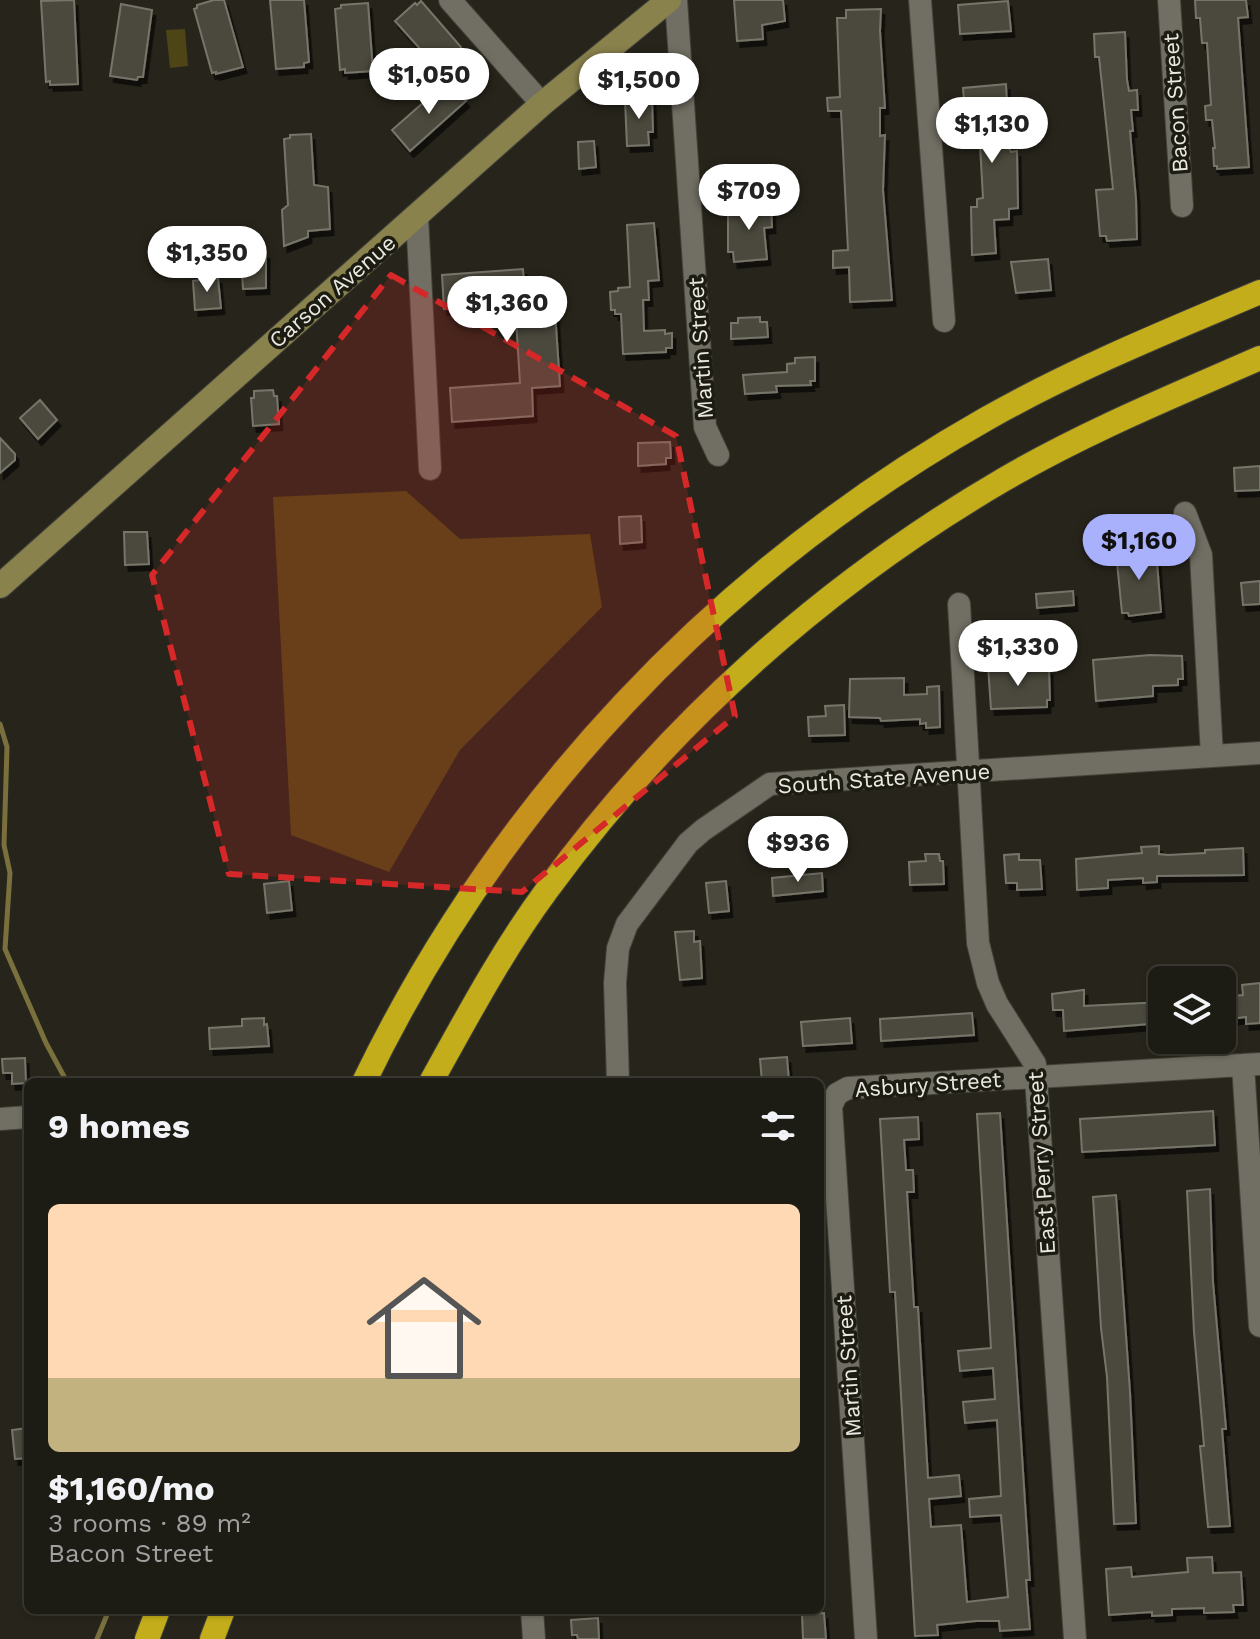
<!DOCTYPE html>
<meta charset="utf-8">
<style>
:root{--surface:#1d1c14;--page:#25251d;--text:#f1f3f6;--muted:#a0a1a0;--line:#3b3a34;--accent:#a9b0fc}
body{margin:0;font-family:"Work Sans",sans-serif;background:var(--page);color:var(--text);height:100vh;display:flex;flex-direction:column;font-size:30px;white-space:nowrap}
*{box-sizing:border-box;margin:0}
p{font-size:26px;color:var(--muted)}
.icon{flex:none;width:44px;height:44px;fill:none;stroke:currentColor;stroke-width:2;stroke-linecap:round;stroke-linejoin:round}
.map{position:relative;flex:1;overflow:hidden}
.panel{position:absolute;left:24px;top:1078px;width:800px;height:536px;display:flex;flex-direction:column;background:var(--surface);border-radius:12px;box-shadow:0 2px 6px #0004,0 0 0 2px var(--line)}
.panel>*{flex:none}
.buttons{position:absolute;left:1148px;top:966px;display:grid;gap:16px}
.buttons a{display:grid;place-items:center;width:88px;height:88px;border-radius:12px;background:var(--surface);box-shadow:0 2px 6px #0004,0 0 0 2px var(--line);font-size:40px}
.price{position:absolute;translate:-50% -68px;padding:0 18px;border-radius:28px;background:#fff;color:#222;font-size:26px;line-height:52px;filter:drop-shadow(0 2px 4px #0008)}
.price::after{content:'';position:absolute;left:50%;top:48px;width:24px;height:18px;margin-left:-12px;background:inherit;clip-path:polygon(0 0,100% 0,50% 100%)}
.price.on{background:var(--accent);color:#111}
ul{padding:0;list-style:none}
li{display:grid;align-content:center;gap:16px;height:424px;padding:0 24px}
li span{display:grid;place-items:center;height:248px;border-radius:12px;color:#555}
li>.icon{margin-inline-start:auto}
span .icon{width:144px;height:144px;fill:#fffc;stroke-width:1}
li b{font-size:34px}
h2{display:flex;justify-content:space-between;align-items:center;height:96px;padding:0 24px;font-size:34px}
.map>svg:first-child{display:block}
.green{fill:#4d4515}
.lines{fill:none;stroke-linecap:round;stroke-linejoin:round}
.stream{stroke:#79703d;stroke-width:5}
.building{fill:#4b493e;stroke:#777569;stroke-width:2;filter:url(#shadow)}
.street-casing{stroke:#44433b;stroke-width:24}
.secondary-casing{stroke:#44433b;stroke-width:26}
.highway-casing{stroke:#44433b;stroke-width:26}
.street{stroke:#716f63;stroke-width:22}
.secondary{stroke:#8a824d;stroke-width:24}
.highway{stroke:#c4ad1a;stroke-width:24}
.marked{fill:#d62828;fill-opacity:0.2;stroke:#d62828;stroke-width:6;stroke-dasharray:16 10;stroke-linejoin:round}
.labels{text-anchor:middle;stroke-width:7;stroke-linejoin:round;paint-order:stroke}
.street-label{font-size:22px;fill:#eae9e2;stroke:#1d1c12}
</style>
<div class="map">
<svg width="1260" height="1639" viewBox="0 0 1260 1639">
<defs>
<filter id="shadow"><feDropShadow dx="3.5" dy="6" stdDeviation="0" flood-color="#0009"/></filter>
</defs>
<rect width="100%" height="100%" fill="#27251b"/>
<path class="green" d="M185,29l3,37 -18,2 -4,-38z
M406,491l54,48 130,-5 12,73 -142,143 -71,122 -98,-37 -18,-338z"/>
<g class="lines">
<path class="stream" d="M0,724l7,23 -3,98 6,28 -5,76 41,94 21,39
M97,1639l12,-29"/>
</g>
<path class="building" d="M74,0l4,84 -28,1v-4l-4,1 -5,-81z
M214,0h10l19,67 -27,7v-2l-4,1 -18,-64 3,-1v-3z
M270,0h34l5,62 -5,1v4l-28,2z
M734,0h49l2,21 -23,4 1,14 -26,2z
M1195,0h51l2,17 -10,1 11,149 -32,2v-3h-3l-1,-18h2l-3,-28h-6l-1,-14 6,-1 -4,-62h-5l-2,-25h-4z
M421,1l40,46 -3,4 2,2 -20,18 -45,-50 20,-18 2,2z
M1008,1l3,30 -51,3 -2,-29z
M368,3l5,68 -28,2v-4l-5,1 -5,-61 6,-1v-3z
M121,4l31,6 -9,67h-5l-1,3 -27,-4z
M881,9l-1,22 5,77h-5v28l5,-1 -2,55 9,110 -42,2 -1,-35 -16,1v-17l15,-1 -7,-139h-13l-1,-13 13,-1 -3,-79h9v-8z
M1125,32l2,48 2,11 8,-1 1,20h-7l2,21h-3l6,68 1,40 -30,2 -1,-5h-6l-4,-46 17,-1 -14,-132h-4l-1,-23z
M448,81l18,20 -56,50 -18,-21z
M1006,84l3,64 2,4 6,-1 1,57 -9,1v10l-15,1 2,33 -24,2 -1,-48h6v-8l6,-1 -5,-88 -13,1 -2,-23z
M652,98l1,34h-5l1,13 -22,1 -2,-46z
M311,134l3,51 14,2 2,42 -22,2v6l-24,9 -2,-36 6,-5 -4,-66 6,-1v-3z
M594,141l2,26 -17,2 -1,-27z
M771,204l1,23 -8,1 3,31 -33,3 -1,-10h-5v-45z
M654,223l5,57 -11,1 1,19h-6l1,31 21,-1v4l7,-1v15h-6v4l-43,2 -2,-40h-6v-4h-4l-1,-18 8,-1v-3l12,-1 -3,-62z
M266,253v35l-23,1 -2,-34z
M1048,259l3,31 -35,3 -5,-31z
M523,269l2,29 29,-2 6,90 -28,2 1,28 -81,6 -2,-34 70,-5 -5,-79 -71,5 -2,-34z
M218,278l3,30 -26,2 -2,-29z
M760,317v5h7l1,15 -37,2v-16h7v-5z
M815,357v24h-5l1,4 -35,1 1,6 -32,2 -2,-19 44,-3v-8l8,-1v-5z
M273,390l1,6h3l2,28 -26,2 -2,-28h3v-7z
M40,400l17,20 -19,19 -18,-21z
M0,438l15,16v6l-15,13z
M670,442l1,16h-5v6l-28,2v-23z
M1260,466v24l-25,1 -1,-23z
M641,516l1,26 -22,2 -1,-27z
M124,532h23l2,32 -24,1z
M1156,550l5,62 -32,4 -1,-3h-6l-6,-61z
M1260,581v23l-17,1 -2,-22z
M1073,591l1,14 -37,3 -1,-14z
M1150,655l32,1 1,23h-5v6l-25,1v10l-57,5 -3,-41z
M1010,665v6l39,-2 1,31h-3v7l-56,2 -3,-43z
M904,678v17l23,-1v-7l12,-1 1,41 -14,1v-5l-6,1v-5l-39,2 -1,-3 -31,-1 1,-38z
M844,705l1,30 -36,1 -1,-19 18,-1 -1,-10z
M1159,846v8l9,1 37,-2v-3l38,-2 1,27 -87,1v6l-14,1v-5l-35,2v8l-31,2 -1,-31 66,-6 -1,-6z
M925,854h14l1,7h3l1,23 -34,1 -1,-23 17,-1z
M1019,854v6h21l2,29 -25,1v-7h-11l-2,-28z
M822,873l1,18 -50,5 -1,-18z
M289,881l3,29 -25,3 -3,-29z
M726,881l3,30 -20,2 -3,-30z
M694,931v11l6,-1 2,37 -22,2 -5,-48z
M1260,983v40l-14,1v-7l-24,3v-23l21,-2 -1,-10z
M1084,990v16l78,-4v21l-98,8 -1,-21h-10l-1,-16z
M972,1013l2,22 -93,6 -1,-22z
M264,1018v7l3,-1 2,22 -59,3 -1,-21 33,-2v-7z
M850,1018l2,25 -49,3 -2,-24z
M787,1057l2,25h-27l-2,-23z
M25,1058l1,25 -14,1v-11h-9l-1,-14z
M1213,1111l2,34 -133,7 -2,-33z
M1000,1113l30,467h-4l4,49 -30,2 -1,-10h-23l-39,4 1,10 -23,1 -20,-344h-5l-10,-173 38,-2 1,22 -15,1 2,30h7l1,22h-7l7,115h4l10,171 31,-3 2,21 -32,3 2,28 30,-2 6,77 41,-5 -7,-82 -31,2 -1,-18 32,-3 -4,-76 -32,3 -2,-21 32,-3 -2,-31 -33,3 -2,-20 33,-3 -14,-234z
M1210,1189l3,93 13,147h-4l8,97 -22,1 -8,-81h4l-10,-114 -7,-141z
M1116,1195l14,197 6,131 -22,1 -7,-147 -6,-49 -8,-131z
M28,1428v30l-13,1 -3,-29z
M1212,1557l1,16 28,-1 2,33h-10l1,7 -30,1v-5l-32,1v6l-20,1v-4l-43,3 -3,-46 25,-2 1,10 56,-5 -1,-14z
M824,1613l2,26h-23l-1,-25z
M598,1618l1,21h-21l-1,-4h-5l-1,-15z"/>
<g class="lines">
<defs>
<path id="street" d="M450,0l92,104
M676,0l29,427 13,28
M920,0l24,321
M1169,0l13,206
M417,216l13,253
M1185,513l16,42 11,201
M959,604l19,339 10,40 9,21 38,60 40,575
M1243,1065l17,261
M618,1082l-3,-99 3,-35 9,-24 61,-81 15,-13 67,-46 490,-31
M0,1119l28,-2
M532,1610l2,29
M866,1639l-35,-533 6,-12 11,-6 412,-24"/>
<path id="secondary" d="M0,586l542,-482 127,-104"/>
<path id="highway" d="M364,1082c135,-279 352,-510 622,-663 88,-50 182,-88 274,-127
M431,1082c36,-65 71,-131 116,-192 121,-166 278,-306 456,-410 82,-48 170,-84 257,-122
M147,1639l11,-29
M212,1639l11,-29"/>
</defs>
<use href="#street" class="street-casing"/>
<use href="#secondary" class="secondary-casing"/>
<use href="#highway" class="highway-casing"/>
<use href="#street" class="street"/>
<use href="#secondary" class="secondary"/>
<use href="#highway" class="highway"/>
</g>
<path class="marked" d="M391,275l285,161 59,280 -213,176 -293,-18 -77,-299z"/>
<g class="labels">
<g class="street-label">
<text transform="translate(1175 103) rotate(-94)" y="8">Bacon Street</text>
<text transform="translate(332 291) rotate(-41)" y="8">Carson Avenue</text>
<text transform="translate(700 348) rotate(-94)" y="8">Martin Street</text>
<text transform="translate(884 778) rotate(-4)" y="8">South State Avenue</text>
<text transform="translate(928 1084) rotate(-4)" y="8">Asbury Street</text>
<text transform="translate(1041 1163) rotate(-94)" y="8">East Perry Street</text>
<text transform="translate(848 1366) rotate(-94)" y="8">Martin Street</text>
</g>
</g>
</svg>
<div class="buttons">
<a><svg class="icon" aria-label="layers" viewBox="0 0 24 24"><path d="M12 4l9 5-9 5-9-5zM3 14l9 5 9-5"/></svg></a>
</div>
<b class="price" style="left:429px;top:116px">$1,050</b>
<b class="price" style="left:639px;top:121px">$1,500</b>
<b class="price" style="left:992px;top:165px">$1,130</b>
<b class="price" style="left:749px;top:232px">$709</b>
<b class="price" style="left:207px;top:294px">$1,350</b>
<b class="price" style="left:507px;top:344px">$1,360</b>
<b class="price on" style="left:1139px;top:582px">$1,160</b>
<b class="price" style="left:1018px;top:688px">$1,330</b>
<b class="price" style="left:798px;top:884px">$936</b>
<section class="panel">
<h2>9 homes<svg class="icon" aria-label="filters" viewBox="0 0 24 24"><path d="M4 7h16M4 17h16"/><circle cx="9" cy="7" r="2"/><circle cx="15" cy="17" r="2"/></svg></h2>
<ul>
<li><span style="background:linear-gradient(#ffd9b3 70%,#c2b280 0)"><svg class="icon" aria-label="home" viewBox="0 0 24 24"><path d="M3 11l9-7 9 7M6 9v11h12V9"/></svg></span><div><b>$1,160/mo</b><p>3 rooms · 89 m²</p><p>Bacon Street</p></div></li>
</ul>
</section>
</div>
